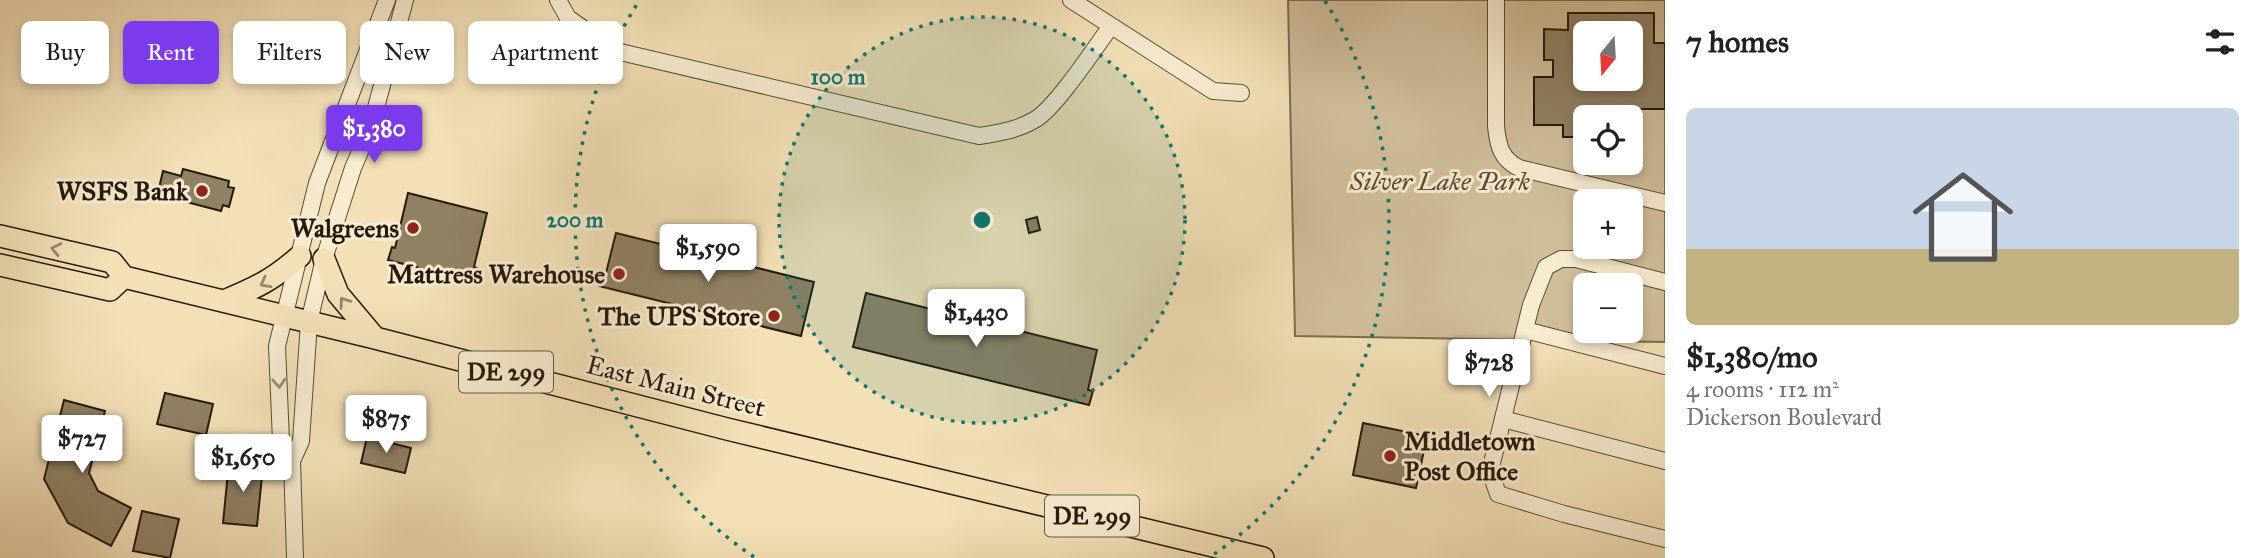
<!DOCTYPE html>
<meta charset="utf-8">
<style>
:root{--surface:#fff;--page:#f6f6f6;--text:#202124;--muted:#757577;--accent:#7c3aed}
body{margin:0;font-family:"IM FELL Great Primer",serif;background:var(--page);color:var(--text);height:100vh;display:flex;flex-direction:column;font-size:26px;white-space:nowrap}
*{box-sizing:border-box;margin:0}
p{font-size:23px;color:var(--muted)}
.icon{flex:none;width:38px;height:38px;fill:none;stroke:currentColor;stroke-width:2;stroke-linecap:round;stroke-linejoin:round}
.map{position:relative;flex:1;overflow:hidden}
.panel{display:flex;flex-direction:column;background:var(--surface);width:595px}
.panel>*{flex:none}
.hud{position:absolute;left:21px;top:21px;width:665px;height:63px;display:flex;gap:14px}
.needle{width:46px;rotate:198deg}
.tools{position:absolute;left:1573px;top:21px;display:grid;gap:14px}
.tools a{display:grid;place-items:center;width:70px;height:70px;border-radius:10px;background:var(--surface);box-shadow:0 4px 10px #0003;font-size:35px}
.price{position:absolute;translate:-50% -60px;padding:0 16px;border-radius:7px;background:#fff;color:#222;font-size:23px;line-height:46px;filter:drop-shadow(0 2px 4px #0008)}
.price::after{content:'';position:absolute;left:50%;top:42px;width:21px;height:16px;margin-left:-10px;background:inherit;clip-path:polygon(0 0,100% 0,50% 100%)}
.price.active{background:var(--accent);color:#fff}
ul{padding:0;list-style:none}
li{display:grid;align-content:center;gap:14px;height:371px;padding:0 21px}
li span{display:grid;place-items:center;height:217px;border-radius:10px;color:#555}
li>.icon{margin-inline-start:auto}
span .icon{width:126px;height:126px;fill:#fffc;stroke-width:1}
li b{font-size:30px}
h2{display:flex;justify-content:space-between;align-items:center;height:84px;padding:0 21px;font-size:30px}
.chip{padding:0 24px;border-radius:10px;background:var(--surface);box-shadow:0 4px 10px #0003;font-size:24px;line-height:63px}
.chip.active{background:var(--accent);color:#fff}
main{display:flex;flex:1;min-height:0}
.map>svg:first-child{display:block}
.green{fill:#d0be9a;stroke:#7a6c54;stroke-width:2;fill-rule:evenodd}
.building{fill:#908165;stroke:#251a0d;stroke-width:2;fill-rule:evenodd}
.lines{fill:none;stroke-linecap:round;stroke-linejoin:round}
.minor-casing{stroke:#584c38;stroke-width:18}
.major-casing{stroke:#251a0d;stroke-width:24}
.minor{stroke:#f7ebd0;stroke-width:16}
.major{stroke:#f3e0b7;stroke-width:21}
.oneway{stroke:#96876a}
.oneway2{stroke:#988d78}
.ring{fill:none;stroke:#0f766e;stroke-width:3.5;stroke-dasharray:3.5 7}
.poi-dot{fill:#8f2418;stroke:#f7ebd0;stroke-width:2.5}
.labels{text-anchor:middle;stroke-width:6;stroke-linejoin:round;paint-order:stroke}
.shield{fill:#f7ebd0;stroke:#645948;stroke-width:2}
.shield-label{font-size:24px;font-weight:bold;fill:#251a0d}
.park-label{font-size:26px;font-style:italic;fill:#584b37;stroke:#f7ebd0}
.poi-label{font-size:26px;font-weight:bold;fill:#251a0d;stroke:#f7ebd0;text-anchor:end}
.street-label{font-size:26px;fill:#251a0d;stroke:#f7ebd0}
.centre{fill:#0f766e;stroke:#f7ebd0;stroke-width:3.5}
.ring-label{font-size:21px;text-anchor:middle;font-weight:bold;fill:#0f766e;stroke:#f7ebd0;stroke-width:6;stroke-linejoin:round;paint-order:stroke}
</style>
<main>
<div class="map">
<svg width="1665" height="558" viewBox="0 0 1665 558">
<rect width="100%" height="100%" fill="#f3e0b7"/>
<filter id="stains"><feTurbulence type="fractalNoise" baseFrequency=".00286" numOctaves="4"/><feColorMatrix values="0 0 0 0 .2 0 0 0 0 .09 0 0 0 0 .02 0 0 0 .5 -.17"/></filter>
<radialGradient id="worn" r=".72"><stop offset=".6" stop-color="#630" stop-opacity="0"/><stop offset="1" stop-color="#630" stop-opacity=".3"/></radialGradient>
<path class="green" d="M1288,0h377v342l-370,-6zM1586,33h45v46h-45zM1586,117h45v46h-45zM1586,201h45v46h-45zM1586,285h45v46h-45z"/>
<path class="building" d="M1568,13h86v30h11v66h-34v8h-45v20h-23v-12h-29v-48h19v-17h-9v-31l24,1zM1586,33h45v46h-45z
M183,169l46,12 -1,6 6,1 -5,19 -6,-2 -2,6 -46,-12 1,-7 -17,-4 4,-17 18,5z
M408,193l79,20 -13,54 3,1 -3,14 -86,-22 4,-13 3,1z
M1037,217l3,13 -11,3 -3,-13z
M616,233l198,49 -13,54 -202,-50 3,-14 4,1z
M866,293l231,57 -9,40 5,1 -4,14 -236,-58z
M165,393l48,11 -7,31 -49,-11z
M64,400l41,11 -16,62 9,18 33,17 -20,38 -43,-23 -24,-44z
M1363,423l64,13 -11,52 -63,-13z
M367,437l44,11 -6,25 -44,-10z
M229,462l34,4 -6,60 -34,-3z
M142,511l37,8 -9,39 -37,-7z"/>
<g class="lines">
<defs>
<path id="minor" d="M558,0l10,18 48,33 363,85c20,-3 39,-6 57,-17 20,-12 59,-71 75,-93
M1071,0l142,91 28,2
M1496,0v126c2,20 5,33 23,42l146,35
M1665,282l-89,-23h-15l-15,8 -15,38 -41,166 8,23 66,20 101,25
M1525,330l140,36
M1503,419l162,42
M292,461l9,-20 8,-119 15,-63 29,-91 18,-42 34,-126
M295,558l-3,-97 -11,-20 -4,-95 40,-163 70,-183"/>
<path id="major" d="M0,236l112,26 12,15 251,61 352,91 536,129
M324,259l14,35 37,44
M0,265l110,25 14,-13
M224,301c32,-13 50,-22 76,-45"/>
</defs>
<use href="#minor" class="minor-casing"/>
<use href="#major" class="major-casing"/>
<use href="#minor" class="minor"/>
<use href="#major" class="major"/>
</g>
<defs><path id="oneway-chevron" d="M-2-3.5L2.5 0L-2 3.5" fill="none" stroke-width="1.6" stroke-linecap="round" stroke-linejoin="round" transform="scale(1.75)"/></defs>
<g class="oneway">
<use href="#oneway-chevron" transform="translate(56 249) rotate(-167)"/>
<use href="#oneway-chevron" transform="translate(265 283) rotate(151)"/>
<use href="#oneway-chevron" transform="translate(344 302) rotate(-125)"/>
</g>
<use class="oneway2" href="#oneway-chevron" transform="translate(279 383) rotate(87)"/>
<circle cx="982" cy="220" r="203" fill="#0f766e" fill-opacity=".12"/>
<g class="ring">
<circle cx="982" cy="220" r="203"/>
<path d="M754 557A407 407 0 0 1 639 1M1325 1A407 407 0 0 1 1210 557"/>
</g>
<g class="poi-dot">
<circle cx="202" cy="191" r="7"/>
<circle cx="413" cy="228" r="7"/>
<circle cx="619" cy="274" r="7"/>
<circle cx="774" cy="316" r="7"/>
<circle cx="1390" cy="456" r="7"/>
</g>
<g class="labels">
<g class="shield">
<rect x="459" y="351.5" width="94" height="41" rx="5"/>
<rect x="1045" y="495.5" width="94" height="41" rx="5"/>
</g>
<g class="shield-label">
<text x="506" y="380">DE 299</text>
<text x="1092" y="524">DE 299</text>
</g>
<g class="park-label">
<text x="1440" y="190">Silver Lake Park</text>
</g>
<g class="poi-label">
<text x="188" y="200">WSFS Bank</text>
<text x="399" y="237">Walgreens</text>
<text x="605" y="283">Mattress Warehouse</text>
<text x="760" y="325">The UPS Store</text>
<text x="1404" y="450" text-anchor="start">Middletown<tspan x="1404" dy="30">Post Office</tspan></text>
</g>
<g class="street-label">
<text transform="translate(676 386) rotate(14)" y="9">East Main Street</text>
</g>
</g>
<circle cx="982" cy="220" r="10" class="centre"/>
<g class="ring-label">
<text x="838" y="84">100 m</text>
<text x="575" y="227">200 m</text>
</g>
<rect width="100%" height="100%" filter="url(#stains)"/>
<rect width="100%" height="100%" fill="url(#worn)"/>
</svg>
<div class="tools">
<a><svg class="needle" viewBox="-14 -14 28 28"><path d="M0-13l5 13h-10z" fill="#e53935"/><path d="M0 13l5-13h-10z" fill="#757577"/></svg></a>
<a><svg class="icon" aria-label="locate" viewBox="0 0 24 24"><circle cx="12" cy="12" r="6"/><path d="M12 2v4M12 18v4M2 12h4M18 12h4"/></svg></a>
<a>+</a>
<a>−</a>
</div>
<b class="price active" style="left:374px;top:165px">$1,380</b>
<b class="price" style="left:708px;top:284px">$1,590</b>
<b class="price" style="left:976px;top:349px">$1,430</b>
<b class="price" style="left:1489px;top:399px">$728</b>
<b class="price" style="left:386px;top:455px">$875</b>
<b class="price" style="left:82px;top:475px">$727</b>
<b class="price" style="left:243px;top:494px">$1,650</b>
<div class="hud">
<a class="chip">Buy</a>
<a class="chip active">Rent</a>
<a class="chip">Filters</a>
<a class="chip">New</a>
<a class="chip">Apartment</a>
</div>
</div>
<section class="panel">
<h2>7 homes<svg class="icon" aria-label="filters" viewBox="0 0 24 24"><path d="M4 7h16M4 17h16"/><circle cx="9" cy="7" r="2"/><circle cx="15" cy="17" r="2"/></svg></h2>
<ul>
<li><span style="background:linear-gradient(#c9d6e8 65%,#c2b280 0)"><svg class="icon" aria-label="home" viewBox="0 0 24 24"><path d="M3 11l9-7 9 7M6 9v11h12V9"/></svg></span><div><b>$1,380/mo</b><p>4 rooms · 112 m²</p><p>Dickerson Boulevard</p></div></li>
</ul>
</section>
</main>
